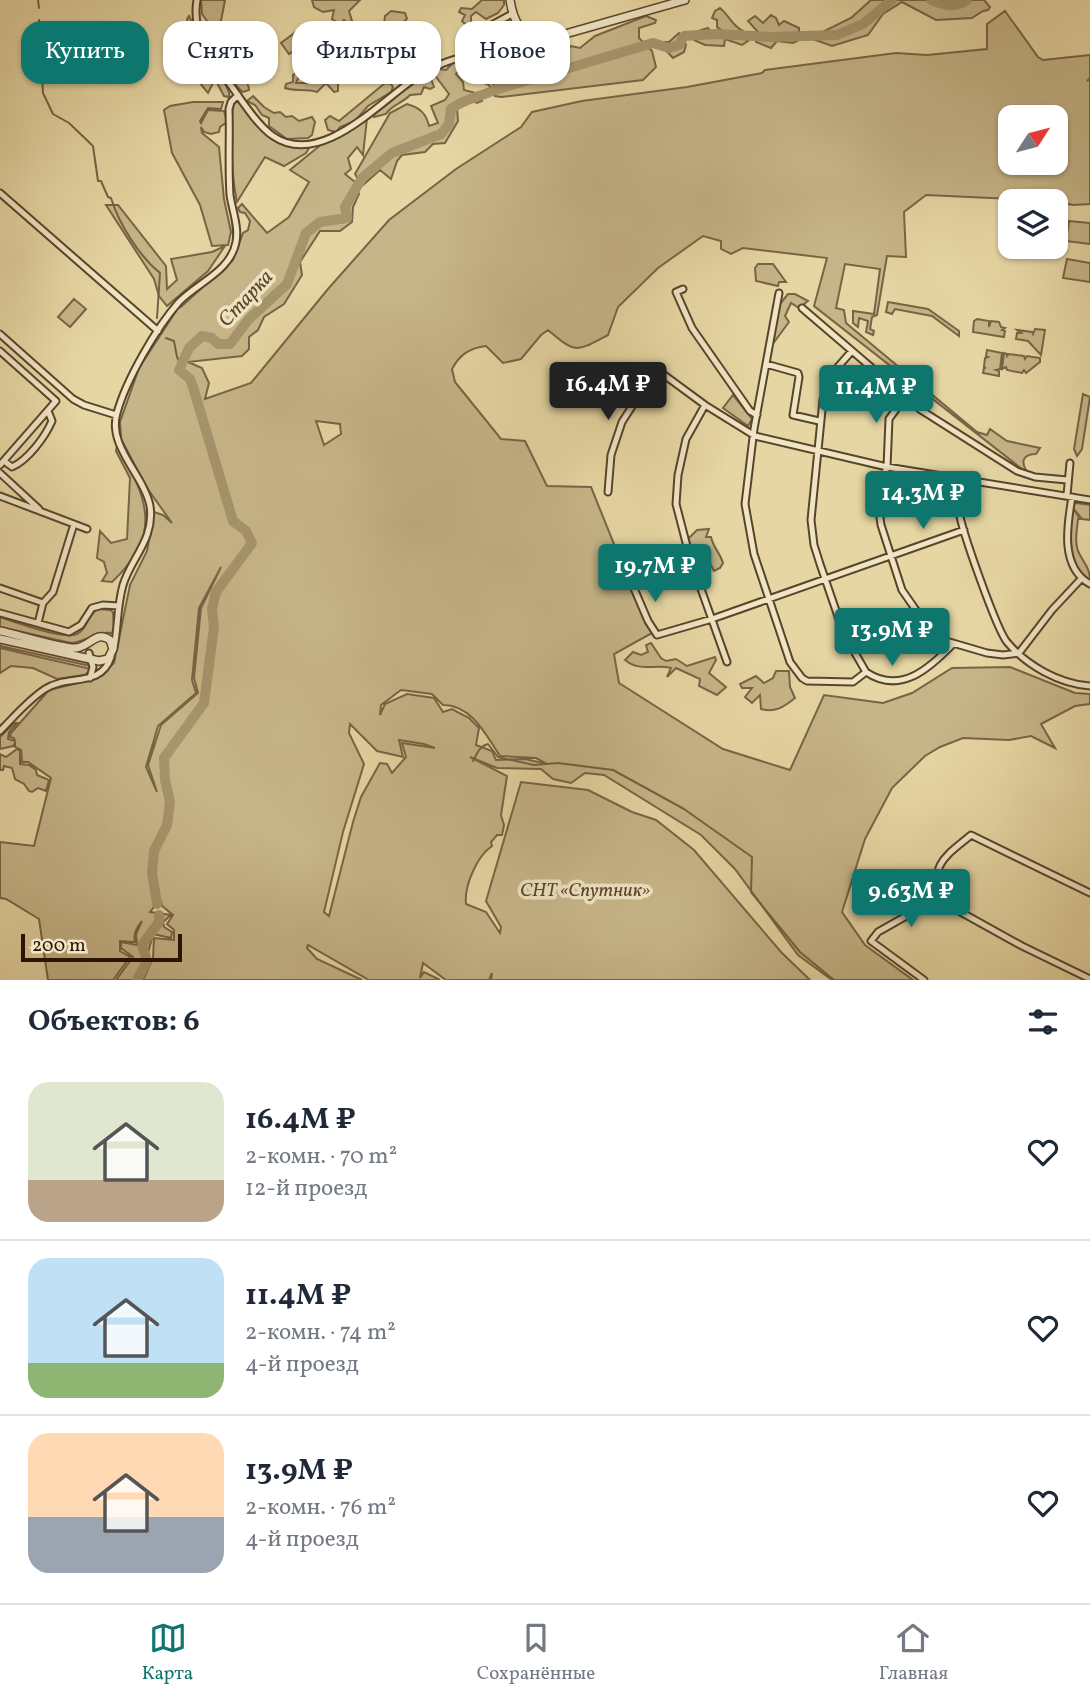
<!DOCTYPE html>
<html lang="ru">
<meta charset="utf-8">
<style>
:root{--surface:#fff;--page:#f2f2f3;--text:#1f2937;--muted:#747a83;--line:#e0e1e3;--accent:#0f766e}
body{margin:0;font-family:Vollkorn,serif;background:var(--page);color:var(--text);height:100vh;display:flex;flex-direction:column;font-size:26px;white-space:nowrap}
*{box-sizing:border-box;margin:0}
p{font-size:23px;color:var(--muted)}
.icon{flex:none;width:38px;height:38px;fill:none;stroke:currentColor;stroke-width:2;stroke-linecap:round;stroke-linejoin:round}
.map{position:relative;height:980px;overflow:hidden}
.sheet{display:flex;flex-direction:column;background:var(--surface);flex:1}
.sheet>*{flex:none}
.guide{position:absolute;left:21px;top:21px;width:700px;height:63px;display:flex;gap:14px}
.needle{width:46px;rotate:54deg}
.controls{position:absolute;left:998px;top:105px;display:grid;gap:14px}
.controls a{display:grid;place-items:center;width:70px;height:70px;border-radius:14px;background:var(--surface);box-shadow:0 2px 5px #0004;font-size:35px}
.scale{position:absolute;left:21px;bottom:18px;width:161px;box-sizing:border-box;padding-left:7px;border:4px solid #2a1402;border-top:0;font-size:19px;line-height:24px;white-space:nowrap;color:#2a1402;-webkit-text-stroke:5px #efe4c3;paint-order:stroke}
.price{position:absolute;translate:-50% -60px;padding:0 16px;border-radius:7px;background:var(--accent);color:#fff;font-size:23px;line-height:46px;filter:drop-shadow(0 2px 4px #0008)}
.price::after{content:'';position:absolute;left:50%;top:42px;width:21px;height:16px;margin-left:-10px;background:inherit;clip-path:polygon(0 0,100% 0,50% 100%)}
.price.active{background:#222;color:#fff}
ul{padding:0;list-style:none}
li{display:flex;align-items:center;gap:21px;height:175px;padding:0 28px}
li+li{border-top:2px solid var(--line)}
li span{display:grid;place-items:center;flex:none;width:196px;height:140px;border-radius:21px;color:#555}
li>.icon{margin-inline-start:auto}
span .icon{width:84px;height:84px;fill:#fffc;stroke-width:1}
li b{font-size:30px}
h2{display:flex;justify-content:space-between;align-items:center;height:84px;padding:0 28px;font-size:30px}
.pill{padding:0 24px;border-radius:21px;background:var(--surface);box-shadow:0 2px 5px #0004;font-size:24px;line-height:63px}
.pill.active{background:var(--accent);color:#fff}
.tab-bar{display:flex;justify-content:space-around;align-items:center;height:98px;border-top:2px solid var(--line);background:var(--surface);font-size:19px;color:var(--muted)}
.tab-bar a{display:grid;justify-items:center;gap:4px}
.tab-bar .active{color:var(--accent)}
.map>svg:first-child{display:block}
.green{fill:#c6b588;stroke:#786445;stroke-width:2;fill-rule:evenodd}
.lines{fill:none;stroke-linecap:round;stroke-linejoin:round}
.stream{stroke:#746142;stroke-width:2}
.river{stroke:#a6946c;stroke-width:10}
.minor-casing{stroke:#59442a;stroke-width:9}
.tertiary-casing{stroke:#59442a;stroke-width:10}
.minor{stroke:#efe4c3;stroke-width:5}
.tertiary{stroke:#efe4c3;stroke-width:7}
.labels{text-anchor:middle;stroke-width:7;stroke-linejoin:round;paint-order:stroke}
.park-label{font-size:19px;font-style:italic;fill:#59442a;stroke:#efe4c3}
.water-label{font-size:21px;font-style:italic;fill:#5c472c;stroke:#efe4c3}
</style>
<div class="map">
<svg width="1090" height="980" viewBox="0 0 1090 980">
<rect width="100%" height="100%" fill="#e6d6a3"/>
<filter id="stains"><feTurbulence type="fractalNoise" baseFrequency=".00286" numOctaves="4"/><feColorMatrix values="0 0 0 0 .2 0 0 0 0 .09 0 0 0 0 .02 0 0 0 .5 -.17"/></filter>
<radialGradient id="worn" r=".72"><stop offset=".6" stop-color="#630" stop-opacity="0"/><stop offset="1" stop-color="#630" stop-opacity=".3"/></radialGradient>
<path class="green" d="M201,0h24l-5,26 -7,4 -4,9 -5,-2 -2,-9 5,-7 -5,-7z
M312,0h48l-11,11 3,10 -5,2 -3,-3 -4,4 -8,-5 2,-9 -11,2 -9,-5z
M482,0h22v5l-6,8 -12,6 -10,-7 -5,4v7l-5,2 -4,-4 3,-6 -6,-3 2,-4 11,1z
M871,0h113l6,7 -2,3 -5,1 -11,7 -36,2 -34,-18 -19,12 -15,21 -36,11 -22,-8 41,-20z
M720,8c9,7 12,18 23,23v7l5,3 -6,4 -17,-6 -1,7 -19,-1 -11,-5 -2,-7 16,-5 3,4 10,-2 -4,-3v-7l-5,-2 3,-7z
M391,11l14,2 2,6 -4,3 5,8 -4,3 2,1 -2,8 -9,5 -8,-4 -3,-8 -10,-2 -5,11 3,6 -7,4 -7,-6 1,-7 -9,-5 -2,-7 5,-4 5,2 3,9 4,1v-10l10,-5 9,2 1,-8z
M1005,11l33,46 5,3 47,-5v23l-3,3 3,-2v125l-17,1 -18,-4 -129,-6 -22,17 2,45 -19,-1 -10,59 -5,2 -2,12 4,2 -1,4 -7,-3 2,-11 -9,-3 -1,9 -5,-4v-12l21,3 6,-45 -35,-5 -9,44 8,2 2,13 131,109 10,3 3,-6 17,12 33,7 -4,6c-11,0 -16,6 -10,16l-4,-1 -208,-163 13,-48 -84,-10 -12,6 -10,-5v-8l-18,-5 -45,32 -40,39 -10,28c-32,17 -32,19 -60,-5l-7,5 -20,24 -18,4 -17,-17c-16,2 -26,8 -34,23l3,13 46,57 24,2 22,45 44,1 52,129 9,17 -38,21 5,29 104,66 67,21 34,-75 59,8 29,-10 40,-25 58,-1 65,26 15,1v10l-15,2 -34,18 14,24 -24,-12 -22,4 -46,-2 -23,9 -15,9 -33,32 -27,51 -23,73 23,33 48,35h-81l-34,-25 -63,-86 -34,-34 -97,-60 -19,-2 -14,10 -18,-4 -12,-10 -44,-1 -27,-11 37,19 -6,39 3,10 -2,10h-5l-6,7 1,4c-15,10 -28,40 -26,58l20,8 14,21 1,-6 -15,-26 35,-119 67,8 44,22 24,8 38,30 87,102 29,28h-319l1,-7 -3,7h-43l-23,-17 -3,15 4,-6 16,8h-71l-61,-35 -1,3 10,11 45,21h-219l10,-22 1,-20 20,2v-10l-7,-6 6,-9 -11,-9 -1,-4 -7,1v4l-4,5 21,3 -8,7 1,5 8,5 -1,6 -18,-4 -5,19 2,8 -10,19h-24l17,-23 -12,-9v-6l16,3 -1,-11 6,-13c-6,7 -9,13 -7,21l-15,-1v10l10,6 -17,23h-65l-9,-61 -33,-20 -6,-1v-56l34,4 17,-68 -23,-16h-6l-1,-12 -6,-3v-4l-2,3 -13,3v-12l14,-14h3l-8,9 -1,7 7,2 -1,-3 -4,-1 1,-4 38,-43 49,-12 16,-15 16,-78 17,-34 7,-39 9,3 9,8 -25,-35 -26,-49 -1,-17 19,-54 41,-63 1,2 52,-47 10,-27 5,-3 2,-9 -5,-8 -5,-1 -2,-4 4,-4 25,29 22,-16 20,-35 -19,-12 33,-27 18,-8 26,-17 -4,37 -6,-8 -9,11 3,11 -6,5 10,8 4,12 -6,13 -1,15 -12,9h-20l-20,31 2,13 -18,29 -20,13 -6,13 -9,7v12l-7,7 -54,6 14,6 7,15 -4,16 46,-16 77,-94 61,-69 67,-51 65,-42 11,-15 50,-11 105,-14 75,-14 3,-3 131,-17 31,2 60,-6v-25zM1010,117h45v46h-45zM316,421l24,3 1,10 -17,11zM221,567l-20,41 -7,70 4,15 -37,32 -13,40 9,27 -11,-25 12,-41 38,-33 -4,-13 7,-72zM401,690l31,4 11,11c29,0 43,30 57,51l36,2 11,6 -22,-5 -29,1 -4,-9 -16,-6 3,-17 -10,-10 -17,-9 -9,3 -9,-14 -27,-4 -22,10 -5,11 1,-10zM350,724l27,27 26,6 -4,-17 25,4 11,4 -33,-5 4,14 -14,16 -5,-9 -7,-1 -19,34 -8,25 -24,94 -5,-4 19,-80 21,-68 -15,-31z
M771,15l5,3 3,7 5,-4 15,7v12l-6,3 -16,-2 -6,7 -15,-6 2,-10 -10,-11 7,-5 8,7z
M189,16l7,15v14l14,14 2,8 6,3c3,9 13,19 11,27l-5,-1 -9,-17 -7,14c-8,-10 -23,-27 -21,-41 0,-5 5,-10 7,-16l-6,-9 -1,-8z
M646,16l10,4 -1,3 -16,5v10l13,13 4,16 -13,13 -142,17 -6,-1 -6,-11 -5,-2 -1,-6c12,-14 24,-11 39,-17l7,7 5,-2 6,-11h7l4,5 8,2 2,-6 10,-9 9,2 15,-12z
M305,25l8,9 -1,4 -23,16 -8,-11z
M679,33l7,12 -2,7 -11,6 -15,-16h11z
M212,41h5l5,15c8,3 13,11 14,20 7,2 13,7 13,14l-6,2c-5,-3 -28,-33 -32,-40 -2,-5 -1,-6 1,-11z
M336,46l3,4 -4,10 -6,2 -3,7 -5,3 5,7 7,-1 5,6v7l-4,1 -8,-9 -9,9c-12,-4 -20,0 -32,-4l1,-4 7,-2v-7l3,-2 -1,-6 4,-2 2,7 -5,11h14v-8l-5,-6 6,-4 -1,-3 2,-9 8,-5 7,3z
M460,61l3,5 -7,8 7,8 1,8 16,4 2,7 -5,2 -10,-5 -10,10 1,13 -13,22 -12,1 -8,8 -23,3 -5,6 -6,18 -11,-9 -18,16 -7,-12 35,-61 17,-9c13,4 19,9 22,22l9,-3 -7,-17 14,-6 4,-6 -15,-20 5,-5 7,1 7,-7z
M423,76l8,3 3,8 -4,2 -6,-2 -3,7 -11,1c-7,8 -19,10 -24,19l-12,3 -1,-3z
M385,83l6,1 2,3 -2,5 -23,14 -13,15 -15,6 -4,5 -8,-2 -3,-10 5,-4 9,5z
M253,96l11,11 10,6 6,-1 6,5 6,-1 7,5 13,-4 3,5 -3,13 -4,3 -21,1 -18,-13v-8l-7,-3 -7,-10 -8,-4z
M237,98l33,39 20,10 16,-2 3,3 -3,5 -22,13 -19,-9 -28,45c-4,-18 -11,-92 0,-104z
M193,102h30l-2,7 -13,-1 -8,13 1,2 7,-13 16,1 3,11 -7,5 -1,5 -8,2 -7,-2 -3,-5 1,6 17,14 5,52 7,33 -3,13 -16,1 -12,-41 -28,-52 -8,-43 6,-4z
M106,205h12l48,61 1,23 10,-9 -6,-21 41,-7 13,-6 -17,25 -41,35 -8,-10 -5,-17z
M1069,221l21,2v21l-24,-3z
M1067,259l23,4v19l-27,-4z
M758,264h15l13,18h-7l-1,4 -22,-5 -1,-13z
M788,294h7l13,7 -9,7 -8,-5 -6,13 4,6 -17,23 7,-40z
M74,299l12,10 -16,18 -12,-10z
M888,302l40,7 31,22v5l-27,-20 -37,-7 -3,5 -6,-2z
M977,319l12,2v6l2,-6 8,1 2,5 4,1 -3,2 3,1 -1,6 -31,-5 1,-11z
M1035,329l10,1 -4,25 -13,-14 -12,-2 1,-6h4l-4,-3 15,2 1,2z
M987,350l15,3 -2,16 -4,1 3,1v5l-16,-3 1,-5h2l-2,-1 1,-9 3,-1 -2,-1z
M1004,353l3,1v2l2,-2 15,2 1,3 2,-3 13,2v4l-14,11 -2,-3 -2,3 -15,-3 -1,-3 -4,2z
M1083,394l7,3 -8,52 -5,7 -3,-7z
M733,395l19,24 -4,7 -25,-18z
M117,445c31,54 46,89 -5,137l-10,-1 5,-8 -3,-11 -7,-4 3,-27 11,12 16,-4 3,-61 -14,-27z
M1076,503l14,2v15l-8,-1 -9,-11 7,11h-2c-1,11 -4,24 1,34 7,14 11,14 11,31l-21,-24 -1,-23 5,-33z
M709,529l-3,8h5c2,10 9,16 12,26l-3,5 -6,3 -5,-9 -8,-1 -9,-7 3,-8 -5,1 -2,-8 9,-9z
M98,609l12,1 3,2 1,19 -3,2c-16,-2 -25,9 -40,10l-71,-16v-10c15,5 64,23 77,17 11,-5 10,-20 21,-25z
M0,642l88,21 2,3 -90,-20z
M651,643l10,15 5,3 10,-2 11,7 28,-9 1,3 -7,13 17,14 -9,8 -18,-9 1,-7 -24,-11 -9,9 4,-9c-16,-4 -32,4 -46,-8l8,-8 8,3 7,-3 -2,-7z
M0,648l91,21 -6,6 -28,4 -24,-11 -22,-2 -11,7z
M776,671h13l1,16 5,11c-11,9 -20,15 -34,11l-1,-14 -8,8 -7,-6 7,-9h-10l-2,-4 16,-8 8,7 9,-5z
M17,749l3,2v13l9,1 7,5 1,5 12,5 -3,11 -8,-3 -6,4 -3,-1 -5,-7 -9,-5 -3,-11 -8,-2 -1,4h-3v-16l6,3z"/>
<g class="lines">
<path class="stream" d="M38,0l1,8
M39,20l4,73 10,21 16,9 24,23 5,35h3l7,16 3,1c8,26 28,58 49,75l-3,45
M491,71l4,19
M166,338l8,3 3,16 3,6
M473,761c4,-7 6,-15 15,-17l10,13 36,8 24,-2 55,7 71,39 68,48 -1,35 49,60 34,28"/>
<path class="river" d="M931,0c14,5 23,9 36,0
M157,904l-5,-31 2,-22 13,-26 3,-23 -5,-22 -1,-22 40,-55 10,-76 -2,-18 4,-17 36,-49 -6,-12 -13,-10 -40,-134 -3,-8 -11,-9 10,-22 13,-12 10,2 6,6h12l18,-24 39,-36 19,-51 14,-11 27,-4 -2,-11 17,-29 30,-25 49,-19 8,-10 2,-15c13,-10 28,-12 44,-19l158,-47 16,5 10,-3 5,-9 31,-2 57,3 65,-2 26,-11 29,-24
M137,980l10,-19 -5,-16 17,-23v-7"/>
<defs>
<path id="minor" d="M197,0c-6,35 15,61 35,87 10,14 26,39 41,49 48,33 107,-35 144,-59 13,-8 30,-17 44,-19 8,-2 13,-1 21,-5l4,-25 26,-14
M0,193l158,138
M683,289l-7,3 16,36 58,83 7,4
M779,293l-25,136 -9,75 9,50 36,108 12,16 5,3 46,1 13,-10c34,23 63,-3 87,-28
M802,308l119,102 96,61 18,6 32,3
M0,334l73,65 11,6 32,10
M0,351l56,50 -56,64
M851,352l-22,25 -6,23 -12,120 3,25 6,19 24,70 22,38
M766,364l32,9 1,4 -6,38 26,6
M905,397l-16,22 -2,48 -6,16 -2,27 2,15 21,65 25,36 19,15 41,12 16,2 16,-2
M705,405l-19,34 -8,36 -2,29 14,54 37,104
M4,461l8,6c16,-7 33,-30 40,-46l-4,-10
M0,473l39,36
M964,480c-2,9 -6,21 -5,31 2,18 38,119 48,131 19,23 52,42 83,44
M608,492l3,-37 11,-33 34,-53 49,36 50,31 132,31 203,33
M1067,495l3,-32
M0,496l87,33
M1072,497c-5,29 -12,70 18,87
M633,586l15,35 9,14 55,-16 252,-89
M0,588l43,15 -5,20
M43,603l10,-11 21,-68
M0,613l69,19 12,-7 11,-17 11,-3 16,1
M114,648c4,-20 3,-42 9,-63 8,-27 32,-46 27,-79 -6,-31 -43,-60 -33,-93 9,-33 39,-85 62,-111 18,-19 52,-31 57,-60 3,-16 -4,-32 -6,-47 -2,-29 0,-57 -1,-86l2,-7 7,-7
M89,653l4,14 -3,11
M1019,653l33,-43 29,-31
M0,731c14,-14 28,-31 45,-42 23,-15 56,-1 66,-32
M1090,893l-119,-58c-26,22 -40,27 -32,65l83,46 68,33
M924,980l-53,-39 7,-9 53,-30 8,-2"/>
<path id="tertiary" d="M510,0c3,20 11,38 34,40l141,-40
M0,631c16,3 63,18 76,17 15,-2 20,-18 34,-8l3,9 -5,10 -9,2 -99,-22"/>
</defs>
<use href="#minor" class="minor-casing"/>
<use href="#tertiary" class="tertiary-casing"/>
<use href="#minor" class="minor"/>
<use href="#tertiary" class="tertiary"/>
</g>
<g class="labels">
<g class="park-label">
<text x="585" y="896">СНТ «Спутник»</text>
</g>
<g class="water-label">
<text transform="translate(245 298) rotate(-47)" y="7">Старка</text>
</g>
</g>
<rect width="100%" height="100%" filter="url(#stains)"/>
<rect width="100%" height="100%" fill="url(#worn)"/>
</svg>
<div class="controls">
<a><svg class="needle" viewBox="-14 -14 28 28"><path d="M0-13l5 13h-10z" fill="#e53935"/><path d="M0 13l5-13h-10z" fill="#747a83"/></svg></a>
<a><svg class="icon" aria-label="layers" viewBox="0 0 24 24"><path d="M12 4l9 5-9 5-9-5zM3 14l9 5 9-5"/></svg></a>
</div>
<div class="scale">200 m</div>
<b class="price active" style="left:608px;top:422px">16.4M ₽</b>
<b class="price" style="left:876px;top:425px">11.4M ₽</b>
<b class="price" style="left:923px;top:531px">14.3M ₽</b>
<b class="price" style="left:655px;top:604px">19.7M ₽</b>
<b class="price" style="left:892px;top:668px">13.9M ₽</b>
<b class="price" style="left:911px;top:929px">9.63M ₽</b>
<div class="guide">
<a class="pill active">Купить</a>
<a class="pill">Снять</a>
<a class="pill">Фильтры</a>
<a class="pill">Новое</a>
</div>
</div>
<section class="sheet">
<h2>Объектов: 6<svg class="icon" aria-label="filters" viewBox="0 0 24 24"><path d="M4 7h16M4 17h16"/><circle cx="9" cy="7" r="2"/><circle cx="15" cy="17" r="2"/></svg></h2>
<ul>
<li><span style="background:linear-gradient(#dfe7d0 70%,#b9a48a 0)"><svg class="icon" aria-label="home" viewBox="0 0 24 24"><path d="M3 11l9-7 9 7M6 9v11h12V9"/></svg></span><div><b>16.4M ₽</b><p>2-комн. · 70 m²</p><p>12-й проезд</p></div><svg class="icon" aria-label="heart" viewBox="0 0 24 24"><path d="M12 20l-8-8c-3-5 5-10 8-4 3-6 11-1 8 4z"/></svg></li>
<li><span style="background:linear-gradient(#bfe0f5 75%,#8fb573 0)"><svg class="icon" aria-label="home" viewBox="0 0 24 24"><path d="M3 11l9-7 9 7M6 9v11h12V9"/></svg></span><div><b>11.4M ₽</b><p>2-комн. · 74 m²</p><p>4-й проезд</p></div><svg class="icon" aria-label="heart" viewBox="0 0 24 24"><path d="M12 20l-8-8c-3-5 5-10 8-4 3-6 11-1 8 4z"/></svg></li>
<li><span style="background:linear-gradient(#ffd9b3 60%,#9aa5b1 0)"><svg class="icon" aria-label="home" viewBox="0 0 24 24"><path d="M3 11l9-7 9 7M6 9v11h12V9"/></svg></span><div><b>13.9M ₽</b><p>2-комн. · 76 m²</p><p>4-й проезд</p></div><svg class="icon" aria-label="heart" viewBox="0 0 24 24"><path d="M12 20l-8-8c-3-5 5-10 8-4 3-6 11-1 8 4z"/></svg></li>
</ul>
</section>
<nav class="tab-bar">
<a class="active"><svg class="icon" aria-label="map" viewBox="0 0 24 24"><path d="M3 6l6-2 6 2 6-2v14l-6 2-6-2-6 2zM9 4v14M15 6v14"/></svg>Карта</a>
<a><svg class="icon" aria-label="saved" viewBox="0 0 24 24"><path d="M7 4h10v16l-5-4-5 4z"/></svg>Сохранённые</a>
<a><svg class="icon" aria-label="home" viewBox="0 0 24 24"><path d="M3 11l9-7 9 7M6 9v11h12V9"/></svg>Главная</a>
</nav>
